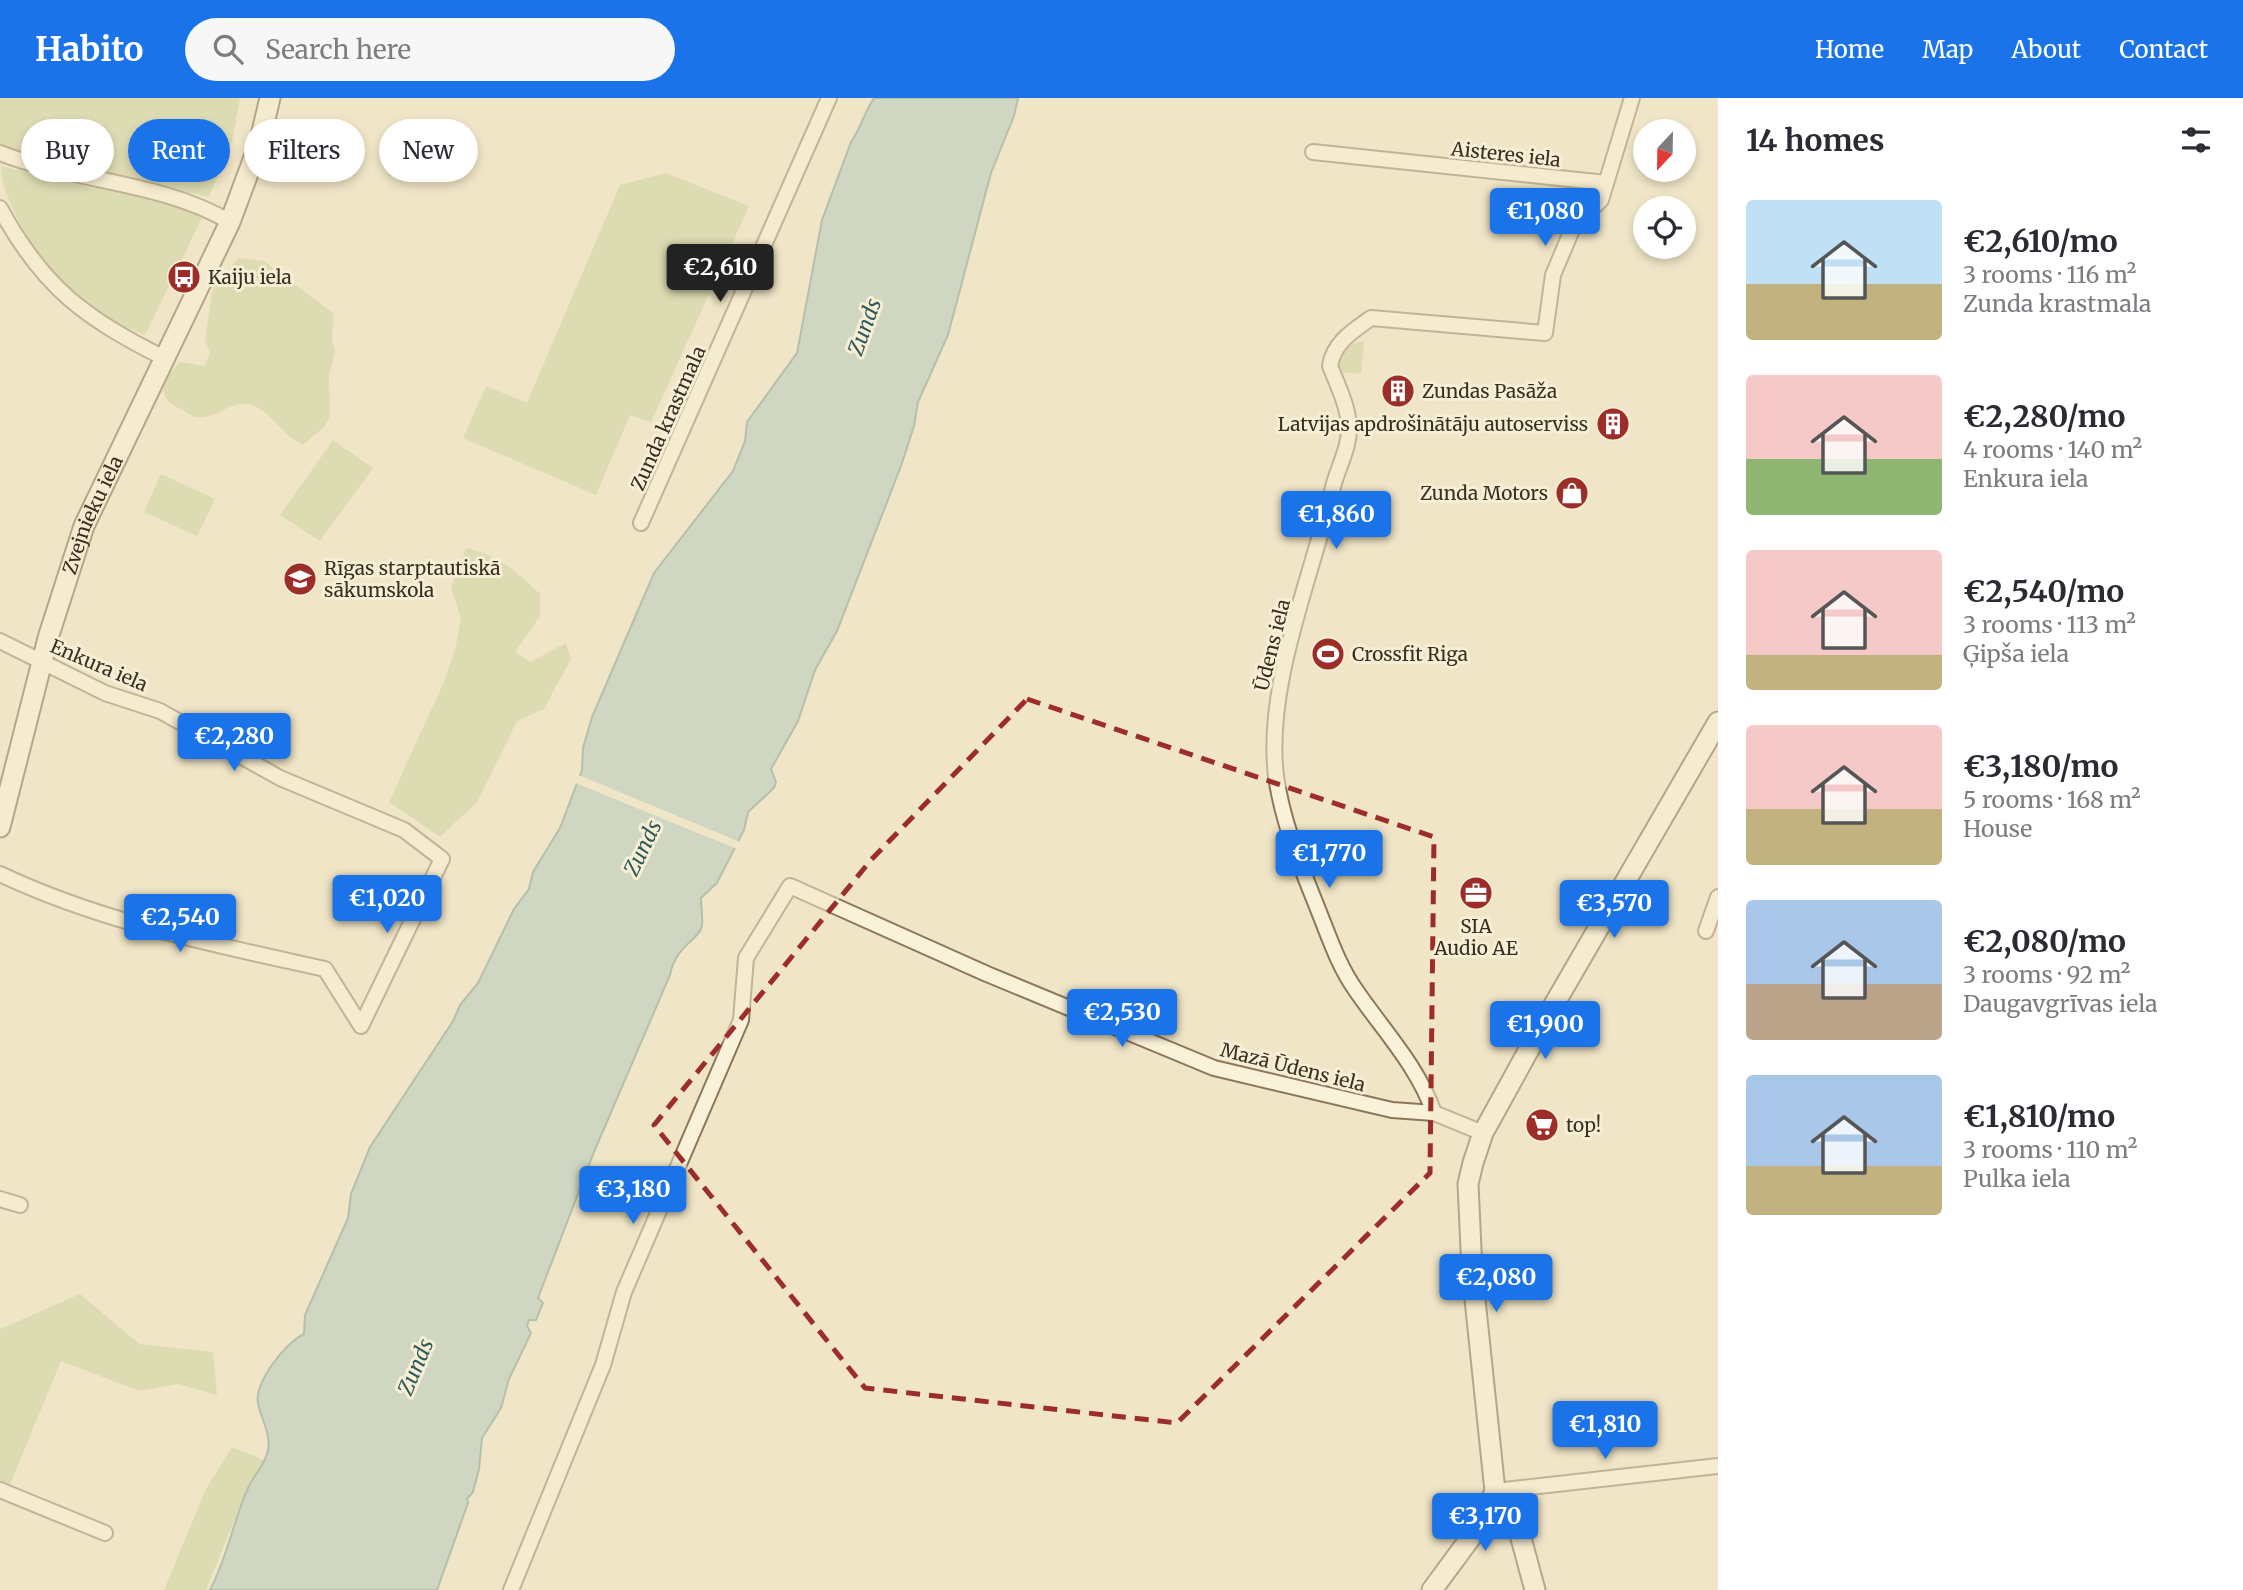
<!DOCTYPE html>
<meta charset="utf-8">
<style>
:root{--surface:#fff;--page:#f7f7f7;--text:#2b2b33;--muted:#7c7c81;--accent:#1a73e8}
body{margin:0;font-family:Merriweather,serif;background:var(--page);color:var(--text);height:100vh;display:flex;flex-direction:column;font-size:26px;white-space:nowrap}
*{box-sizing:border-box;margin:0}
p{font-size:23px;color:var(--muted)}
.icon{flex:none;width:38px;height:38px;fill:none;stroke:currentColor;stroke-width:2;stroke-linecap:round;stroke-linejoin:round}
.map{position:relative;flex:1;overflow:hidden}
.drawer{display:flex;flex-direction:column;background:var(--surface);width:525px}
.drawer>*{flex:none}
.banner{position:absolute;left:21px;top:21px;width:665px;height:63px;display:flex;gap:14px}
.needle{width:46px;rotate:202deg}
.controls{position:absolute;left:1633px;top:21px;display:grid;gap:14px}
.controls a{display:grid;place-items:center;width:63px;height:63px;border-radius:50%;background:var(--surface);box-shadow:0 4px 10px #0003;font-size:35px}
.price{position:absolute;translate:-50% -60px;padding:0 16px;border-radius:7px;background:var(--accent);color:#fff;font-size:23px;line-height:46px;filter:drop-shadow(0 2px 4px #0008)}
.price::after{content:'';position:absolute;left:50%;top:42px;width:21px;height:16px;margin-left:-10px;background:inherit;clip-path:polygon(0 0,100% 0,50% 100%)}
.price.on{background:#222;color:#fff}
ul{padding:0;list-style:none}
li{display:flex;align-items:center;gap:21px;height:175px;padding:0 28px}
li span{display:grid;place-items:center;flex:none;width:196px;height:140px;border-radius:7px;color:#555}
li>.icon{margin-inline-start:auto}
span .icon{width:84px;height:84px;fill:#fffc;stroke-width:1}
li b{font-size:30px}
h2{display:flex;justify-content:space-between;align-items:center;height:84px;padding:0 28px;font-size:30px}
.pill{padding:0 24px;border-radius:32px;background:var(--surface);box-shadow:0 4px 10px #0003;font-size:24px;line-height:63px}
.pill.on{background:var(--accent);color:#fff}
header{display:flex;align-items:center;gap:42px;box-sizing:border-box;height:98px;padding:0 35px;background:var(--accent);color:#fff}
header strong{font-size:33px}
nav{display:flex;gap:38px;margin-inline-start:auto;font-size:24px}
.search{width:490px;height:63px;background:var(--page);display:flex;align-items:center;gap:18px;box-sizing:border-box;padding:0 24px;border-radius:38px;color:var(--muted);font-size:26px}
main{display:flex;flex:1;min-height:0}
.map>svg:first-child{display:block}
.green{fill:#c6ce99}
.water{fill:#a7c3bc;stroke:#6d928a;stroke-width:2}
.pier{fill:#f0e5c6}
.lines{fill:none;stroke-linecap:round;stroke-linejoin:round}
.street-casing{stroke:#8c775b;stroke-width:18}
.secondary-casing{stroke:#6d583e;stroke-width:23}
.street{stroke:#faf1d9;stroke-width:14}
.secondary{stroke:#faf1d9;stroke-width:19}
.marked{fill:none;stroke:#9c2d29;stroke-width:5;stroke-dasharray:14 9;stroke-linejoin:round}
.labels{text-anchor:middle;stroke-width:6;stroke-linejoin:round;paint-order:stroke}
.street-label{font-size:19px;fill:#3b2e1f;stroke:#f7eed6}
.poi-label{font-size:19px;fill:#3b2e1f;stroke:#f7eed6;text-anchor:start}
.water-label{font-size:21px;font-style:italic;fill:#2e5b5a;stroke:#f7eed6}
</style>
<header>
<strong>Habito</strong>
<div class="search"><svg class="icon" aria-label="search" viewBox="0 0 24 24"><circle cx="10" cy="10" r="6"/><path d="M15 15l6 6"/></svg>Search here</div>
<nav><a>Home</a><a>Map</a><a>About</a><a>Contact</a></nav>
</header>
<main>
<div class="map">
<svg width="1718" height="1492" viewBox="0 0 1718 1492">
<rect width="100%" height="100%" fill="#f0e5c6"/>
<path class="green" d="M0,0h240l-8,44 -23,55 -136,-27 -68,-22 -5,-3z
M1,68l88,21 66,11 48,18 -58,119c-20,-9 -46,-17 -63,-30 -29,-23 -82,-102 -81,-139z
M666,75l83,33 -98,216 -21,-7 -34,80 -133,-57 23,-52 41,17 93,-218z
M239,160l25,3 70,53 -2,25 3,12 -6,25 1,41 -7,11 -20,17c-20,-9 -31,-32 -51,-40 -21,-7 -36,16 -57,12 -5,-1 -10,-6 -14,-8 -15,-7 -18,-12 -18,-28l17,-19 25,4 5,-13 -5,-13 8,-54z
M1364,243l-3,33 -24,-2c0,-18 10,-28 27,-31z
M333,342l40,28 -53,73 -40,-26z
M161,376l54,25 -18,37 -53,-24z
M466,450c32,7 51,24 74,46v22l-25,36 15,10 36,-19 5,16 -27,50 -27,12 -40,81 -37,35 -51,-35 55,-120 12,-36 5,-28 -10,-31z
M80,1196l59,50 74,8 4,43 -39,-11 -39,7 -78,-30 -52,126 -9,-3v-155z
M232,1349l32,13 -23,44 -35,86h-42l42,-101z"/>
<path class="water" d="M874,0h144l-4,18 -23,57 -43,162 -30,67 -4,24 -13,40 -64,165 -22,39 -17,51 -27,48 5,13 -2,6 -26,24 -4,18 -27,53 -16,15c0,9 2,20 1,28 -2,13 -27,20 -32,49l-76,177 -56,146 5,5 -7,17h-7l-2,6 4,7 -22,46 -8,29 -19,30 -3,31 -6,23 -6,7 1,4 -31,87h-227c17,-32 23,-68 38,-102 5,-12 18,-24 20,-38 3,-18 -7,-30 -10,-47 -4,-20 28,-61 46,-69l1,-19 43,-97 3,-24 19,-47 83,-126 7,-16 18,-22 36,-74 15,-20 4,-17 27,-44 22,-58 1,-22 9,-31 62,-144 79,-102 12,-30 2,-19 50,-69 25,-133 29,-78c10,-14 13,-29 23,-44z"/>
<path class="pier" d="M576,676l164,68 -3,7 -164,-67z"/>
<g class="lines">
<defs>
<path id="street" d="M1313,54l293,31
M0,55c74,29 161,28 230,69
M0,110c43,80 85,110 164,150
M641,425l188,-425
M0,543l105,52 55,18 120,67 124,52 38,29 -81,167 -36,-57c-109,-24 -224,-47 -325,-95
M1706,833l12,-34
M1434,1015c-16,-47 -52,-84 -79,-124 -16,-23 -24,-47 -34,-72 -18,-46 -38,-91 -45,-141 -11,-92 36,-199 57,-289 5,-20 17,-40 16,-61 -1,-20 -12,-42 -19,-60 3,-23 24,-36 41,-48l174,15 8,-58 21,-50 27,-25 31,-102
M0,1101l20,6
M0,1392l105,43
M1495,1393l223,-25
M511,1492l92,-225 21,-73 117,-272 5,-62 44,-72 197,88 227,94 178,42 42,3 49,20"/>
<g id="secondary">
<path id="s1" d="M0,729l48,-189 36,-112 146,-304 29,-78 11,-46"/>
<path d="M1495,1393l23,36 17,63"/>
<path d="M1432,1492l48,-65 15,-34 -23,-220 -4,-87 5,-21 10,-30 65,-118 170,-293"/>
</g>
</defs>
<use href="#street" class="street-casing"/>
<use href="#secondary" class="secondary-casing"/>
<use href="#street" class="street"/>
<use href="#secondary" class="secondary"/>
</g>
<path d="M0 0H1718V1492H0ZM1027,601l407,138 -4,336 -253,250 -312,-35 -211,-263 217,-265z" fill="#f0e5c6" fill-opacity=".55" fill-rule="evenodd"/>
<path class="marked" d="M1027,601l407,138 -4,336 -253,250 -312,-35 -211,-263 217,-265z"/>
<defs>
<symbol id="bus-disc" viewBox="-11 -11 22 22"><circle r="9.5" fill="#9c2d29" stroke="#f7eed6"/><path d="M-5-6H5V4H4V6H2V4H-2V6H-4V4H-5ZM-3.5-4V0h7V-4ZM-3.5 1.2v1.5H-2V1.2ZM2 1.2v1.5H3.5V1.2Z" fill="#fff"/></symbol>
<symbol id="building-disc" viewBox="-11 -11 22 22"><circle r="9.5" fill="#9c2d29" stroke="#f7eed6"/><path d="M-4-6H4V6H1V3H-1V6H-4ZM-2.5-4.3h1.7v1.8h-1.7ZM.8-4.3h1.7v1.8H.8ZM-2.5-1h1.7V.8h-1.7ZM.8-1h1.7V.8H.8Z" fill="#fff"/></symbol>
<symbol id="shop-disc" viewBox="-11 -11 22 22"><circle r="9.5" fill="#9c2d29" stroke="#f7eed6"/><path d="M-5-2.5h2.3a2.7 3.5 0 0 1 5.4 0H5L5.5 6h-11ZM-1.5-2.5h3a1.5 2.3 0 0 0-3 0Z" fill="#fff"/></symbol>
<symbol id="school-disc" viewBox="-11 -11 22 22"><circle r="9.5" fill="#9c2d29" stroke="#f7eed6"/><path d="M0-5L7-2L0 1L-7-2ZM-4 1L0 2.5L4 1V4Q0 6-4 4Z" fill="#fff"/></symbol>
<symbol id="stadium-disc" viewBox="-11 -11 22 22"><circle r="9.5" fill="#9c2d29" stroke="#f7eed6"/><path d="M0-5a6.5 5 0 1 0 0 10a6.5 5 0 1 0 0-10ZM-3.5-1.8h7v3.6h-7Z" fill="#fff"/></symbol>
<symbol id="office-disc" viewBox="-11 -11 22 22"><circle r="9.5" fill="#9c2d29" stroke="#f7eed6"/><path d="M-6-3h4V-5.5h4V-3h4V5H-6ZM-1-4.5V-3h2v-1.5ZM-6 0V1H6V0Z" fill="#fff"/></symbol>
<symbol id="supermarket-disc" viewBox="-11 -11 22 22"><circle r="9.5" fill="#9c2d29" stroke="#f7eed6"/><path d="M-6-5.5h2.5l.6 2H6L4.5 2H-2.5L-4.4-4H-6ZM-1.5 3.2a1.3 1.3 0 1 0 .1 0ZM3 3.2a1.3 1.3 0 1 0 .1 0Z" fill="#fff"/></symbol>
</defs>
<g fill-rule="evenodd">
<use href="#bus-disc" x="165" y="160" width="38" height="38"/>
<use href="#building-disc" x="1379" y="274" width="38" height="38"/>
<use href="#building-disc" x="1594" y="307" width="38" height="38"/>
<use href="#shop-disc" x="1553" y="376" width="38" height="38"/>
<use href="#school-disc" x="281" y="462" width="38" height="38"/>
<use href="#stadium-disc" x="1309" y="537" width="38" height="38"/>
<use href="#office-disc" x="1457" y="776" width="38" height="38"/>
<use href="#supermarket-disc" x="1523" y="1008" width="38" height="38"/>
</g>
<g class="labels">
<g class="street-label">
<text transform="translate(1506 56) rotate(6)" y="7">Aisteres iela</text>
<text transform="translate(668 320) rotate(-66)" y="7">Zunda krastmala</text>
<text dy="7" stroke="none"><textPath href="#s1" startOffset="326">Zvejnieku iela</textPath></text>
<text transform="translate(1272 547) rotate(-76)" y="7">Ūdens iela</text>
<text transform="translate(99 567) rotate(23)" y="7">Enkura iela</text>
<text transform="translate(1293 969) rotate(14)" y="7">Mazā Ūdens iela</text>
</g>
<g class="poi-label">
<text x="208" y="186">Kaiju iela</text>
<text x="1422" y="300">Zundas Pasāža</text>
<text x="1588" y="333" text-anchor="end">Latvijas apdrošinātāju autoserviss</text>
<text x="1548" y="402" text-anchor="end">Zunda Motors</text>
<text x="324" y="477">Rīgas starptautiskā<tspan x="324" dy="22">sākumskola</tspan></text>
<text x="1352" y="563">Crossfit Riga</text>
<text x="1476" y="835" text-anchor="middle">SIA<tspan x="1476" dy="22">Audio AE</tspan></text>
<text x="1566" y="1034">top!</text>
</g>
<g class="water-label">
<text transform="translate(865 229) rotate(-70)" y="7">Zunds</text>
<text transform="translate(643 750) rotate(-64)" y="7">Zunds</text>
<text transform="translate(416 1269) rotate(-67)" y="7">Zunds</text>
</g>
</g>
</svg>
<div class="controls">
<a><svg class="needle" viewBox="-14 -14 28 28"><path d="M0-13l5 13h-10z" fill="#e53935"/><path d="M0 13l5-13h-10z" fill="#7c7c81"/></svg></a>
<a><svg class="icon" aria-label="locate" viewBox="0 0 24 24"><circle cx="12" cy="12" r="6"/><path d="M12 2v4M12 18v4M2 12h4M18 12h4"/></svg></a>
</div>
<b class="price" style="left:1545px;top:150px">€1,080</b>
<b class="price on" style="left:720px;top:206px">€2,610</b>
<b class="price" style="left:1336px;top:453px">€1,860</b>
<b class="price" style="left:234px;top:675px">€2,280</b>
<b class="price" style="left:1329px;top:792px">€1,770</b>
<b class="price" style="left:387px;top:837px">€1,020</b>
<b class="price" style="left:1614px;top:842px">€3,570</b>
<b class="price" style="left:180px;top:856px">€2,540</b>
<b class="price" style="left:1122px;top:951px">€2,530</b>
<b class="price" style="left:1545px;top:963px">€1,900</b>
<b class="price" style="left:633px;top:1128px">€3,180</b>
<b class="price" style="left:1496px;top:1216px">€2,080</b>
<b class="price" style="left:1605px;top:1363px">€1,810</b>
<b class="price" style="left:1485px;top:1455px">€3,170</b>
<div class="banner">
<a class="pill">Buy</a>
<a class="pill on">Rent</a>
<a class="pill">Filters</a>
<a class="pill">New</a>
</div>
</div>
<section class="drawer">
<h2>14 homes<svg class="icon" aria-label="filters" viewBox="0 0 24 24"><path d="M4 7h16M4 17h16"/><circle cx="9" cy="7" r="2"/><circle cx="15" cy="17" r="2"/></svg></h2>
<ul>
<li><span style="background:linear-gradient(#bfe0f5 60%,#c2b280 0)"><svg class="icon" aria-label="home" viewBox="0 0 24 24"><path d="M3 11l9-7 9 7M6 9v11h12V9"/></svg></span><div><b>€2,610/mo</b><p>3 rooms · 116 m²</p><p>Zunda krastmala</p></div></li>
<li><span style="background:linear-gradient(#f6c9c9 60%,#8fb573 0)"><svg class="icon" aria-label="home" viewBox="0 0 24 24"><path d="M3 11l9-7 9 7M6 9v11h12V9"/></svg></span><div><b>€2,280/mo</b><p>4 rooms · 140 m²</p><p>Enkura iela</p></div></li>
<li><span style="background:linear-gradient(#f6c9c9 75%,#c2b280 0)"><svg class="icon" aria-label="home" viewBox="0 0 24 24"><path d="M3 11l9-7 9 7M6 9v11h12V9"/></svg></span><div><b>€2,540/mo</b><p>3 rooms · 113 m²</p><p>Ģipša iela</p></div></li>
<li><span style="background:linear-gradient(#f6c9c9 60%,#c2b280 0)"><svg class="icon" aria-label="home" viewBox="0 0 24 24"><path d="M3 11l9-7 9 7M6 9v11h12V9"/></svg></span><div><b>€3,180/mo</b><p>5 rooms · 168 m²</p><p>House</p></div></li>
<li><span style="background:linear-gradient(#a9c7e8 60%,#b9a48a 0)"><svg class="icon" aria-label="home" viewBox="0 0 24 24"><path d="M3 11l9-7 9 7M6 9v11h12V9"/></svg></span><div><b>€2,080/mo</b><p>3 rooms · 92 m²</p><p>Daugavgrīvas iela</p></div></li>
<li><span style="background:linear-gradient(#a9c7e8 65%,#c2b280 0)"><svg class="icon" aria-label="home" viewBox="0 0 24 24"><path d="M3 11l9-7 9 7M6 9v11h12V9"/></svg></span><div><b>€1,810/mo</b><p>3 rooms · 110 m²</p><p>Pulka iela</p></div></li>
</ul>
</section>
</main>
